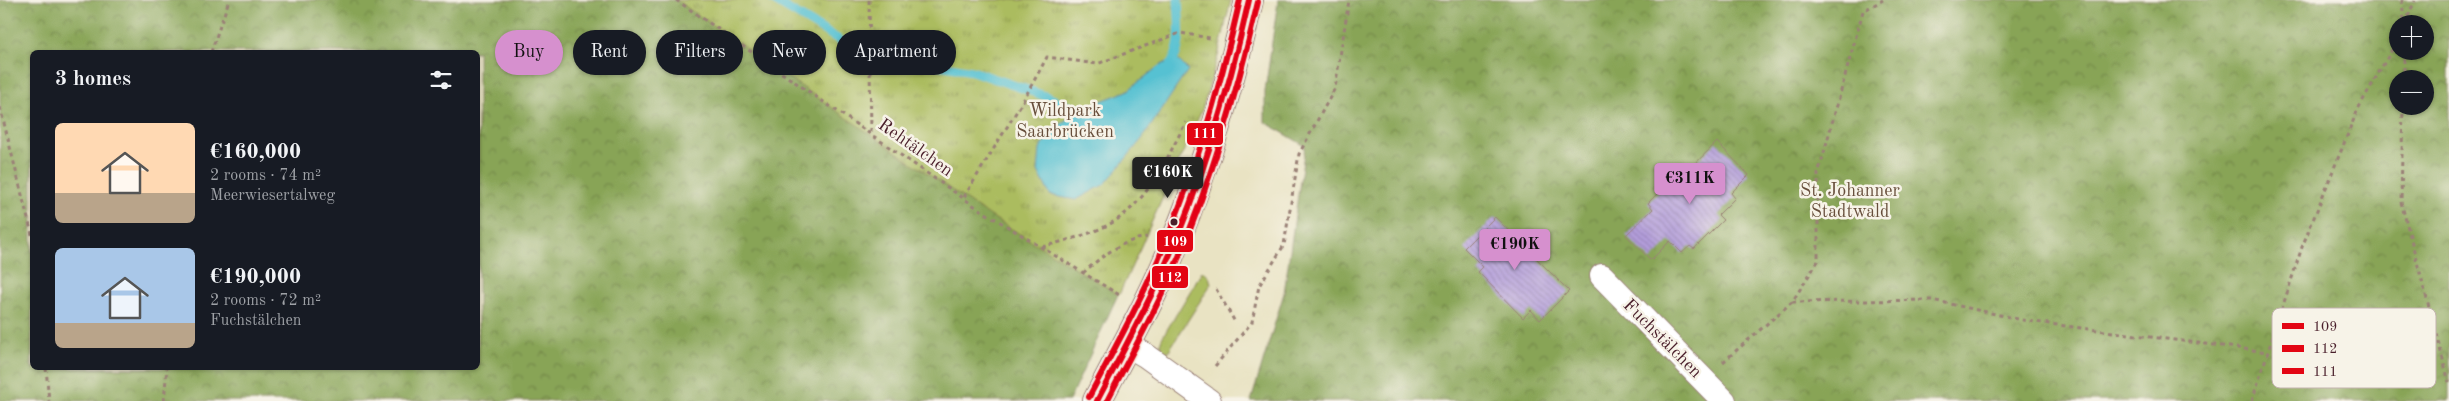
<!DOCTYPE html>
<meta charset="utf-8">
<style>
:root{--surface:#171b24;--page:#20242c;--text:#f1f3f6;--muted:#9ea1a6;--accent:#d690ce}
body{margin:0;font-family:"Old Standard TT",serif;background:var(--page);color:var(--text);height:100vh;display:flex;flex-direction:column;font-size:19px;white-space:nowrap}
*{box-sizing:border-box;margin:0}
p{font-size:16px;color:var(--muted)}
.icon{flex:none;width:28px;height:28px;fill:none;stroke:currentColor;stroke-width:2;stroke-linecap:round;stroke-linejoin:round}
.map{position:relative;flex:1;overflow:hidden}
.panel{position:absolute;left:30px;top:50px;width:450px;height:320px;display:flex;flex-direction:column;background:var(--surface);border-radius:8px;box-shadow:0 1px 4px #0004}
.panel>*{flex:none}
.hud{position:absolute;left:495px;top:30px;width:475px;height:45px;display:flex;gap:10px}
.buttons{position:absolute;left:2389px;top:15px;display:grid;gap:10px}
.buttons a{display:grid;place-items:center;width:45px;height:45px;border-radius:50%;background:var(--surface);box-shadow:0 1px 4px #0004;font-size:25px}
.price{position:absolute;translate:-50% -42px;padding:0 11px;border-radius:5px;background:var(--accent);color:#111;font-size:16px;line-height:32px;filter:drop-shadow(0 1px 2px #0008)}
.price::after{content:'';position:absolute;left:50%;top:30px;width:15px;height:11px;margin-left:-8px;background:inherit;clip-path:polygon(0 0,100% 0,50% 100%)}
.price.active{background:#222;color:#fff}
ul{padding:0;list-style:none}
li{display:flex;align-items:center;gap:15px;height:125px;padding:0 25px}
li span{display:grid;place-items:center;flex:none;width:140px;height:100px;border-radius:8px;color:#555}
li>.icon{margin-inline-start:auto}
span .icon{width:60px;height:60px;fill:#fffc;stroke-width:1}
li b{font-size:21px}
h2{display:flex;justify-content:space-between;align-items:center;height:60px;padding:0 25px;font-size:21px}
.chip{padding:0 18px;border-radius:22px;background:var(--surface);box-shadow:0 1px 4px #0004;font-size:18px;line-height:45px}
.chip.active{background:var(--accent);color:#111}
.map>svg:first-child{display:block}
.green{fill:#abbc5f;stroke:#7a6e45}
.forest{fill:url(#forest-crowns);stroke:#696240;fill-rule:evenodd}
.park{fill:url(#park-tufts);stroke:#7a6e45}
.water{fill:#57c1d2;stroke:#50707e}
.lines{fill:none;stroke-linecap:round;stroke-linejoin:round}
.stream{stroke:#57c1d2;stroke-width:9}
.building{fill:url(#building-back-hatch)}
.minor-casing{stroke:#9a8177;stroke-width:26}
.secondary-casing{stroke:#9a8177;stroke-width:30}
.path{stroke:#9a8177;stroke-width:3;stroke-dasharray:4 4;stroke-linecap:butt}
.minor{stroke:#fff;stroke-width:24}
.secondary{stroke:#fff;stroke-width:28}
.bus-1-casing{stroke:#f7f3e8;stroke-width:10}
.bus-2-casing{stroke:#f7f3e8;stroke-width:10}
.bus-3-casing{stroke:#f7f3e8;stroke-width:10}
.bus-1{stroke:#e30513;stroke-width:6}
.bus-2{stroke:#e30513;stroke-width:6}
.bus-3{stroke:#e30513;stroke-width:6}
.bus-dot{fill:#4a1f2b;stroke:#f7f3e8;stroke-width:2}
.labels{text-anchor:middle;stroke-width:5;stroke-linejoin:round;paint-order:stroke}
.park-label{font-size:18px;fill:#674e3b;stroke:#f7f3e8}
.street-label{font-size:18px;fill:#4a1f2b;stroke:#f7f3e8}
.key{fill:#f7f3e8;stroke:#c3b3af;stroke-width:1}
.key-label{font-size:14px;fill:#4a1f2b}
.line-badge{stroke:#f7f3e8;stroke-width:2}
.badge-label{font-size:14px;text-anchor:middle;font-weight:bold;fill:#fff}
</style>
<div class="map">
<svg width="2449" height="401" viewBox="0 0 2449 401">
<defs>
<pattern id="forest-crowns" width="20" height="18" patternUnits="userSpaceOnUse" patternTransform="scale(1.25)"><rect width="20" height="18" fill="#88a456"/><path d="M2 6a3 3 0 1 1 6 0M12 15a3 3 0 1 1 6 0" fill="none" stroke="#718547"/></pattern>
<pattern id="park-tufts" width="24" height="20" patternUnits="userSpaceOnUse" patternTransform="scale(1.25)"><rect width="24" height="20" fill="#abbc5f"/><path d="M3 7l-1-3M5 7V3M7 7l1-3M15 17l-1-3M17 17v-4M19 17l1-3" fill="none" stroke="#8d984f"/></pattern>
<pattern id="building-back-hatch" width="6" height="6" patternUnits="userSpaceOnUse" patternTransform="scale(1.25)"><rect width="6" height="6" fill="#b39edb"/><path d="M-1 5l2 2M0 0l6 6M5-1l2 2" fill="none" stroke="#9480b2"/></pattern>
</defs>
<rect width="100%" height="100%" fill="#f7f3e8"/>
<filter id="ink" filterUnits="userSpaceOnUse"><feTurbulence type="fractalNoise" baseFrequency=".02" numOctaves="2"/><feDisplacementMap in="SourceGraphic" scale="10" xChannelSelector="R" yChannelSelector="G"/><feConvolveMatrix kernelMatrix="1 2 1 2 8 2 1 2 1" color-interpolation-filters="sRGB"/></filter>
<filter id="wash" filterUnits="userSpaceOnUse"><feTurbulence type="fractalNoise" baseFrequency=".0096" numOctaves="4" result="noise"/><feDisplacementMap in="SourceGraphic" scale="20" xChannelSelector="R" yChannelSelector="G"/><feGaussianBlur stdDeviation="1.12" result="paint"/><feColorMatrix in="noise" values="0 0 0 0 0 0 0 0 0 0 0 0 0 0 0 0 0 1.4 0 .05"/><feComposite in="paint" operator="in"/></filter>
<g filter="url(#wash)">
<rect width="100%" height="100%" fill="#e9e3c3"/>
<path class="green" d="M1203,270l6,6 2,8 -45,71 -6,-11 2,-6z"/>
<path class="forest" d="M0,0h1208l-36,177 -103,224h-1069zM32,52h446v316h-446z
M1278,0h1171v401h-1198l33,-108 21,-147 -40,-24v-31zM2398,24h27v27h-27zM2398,79h27v27h-27z"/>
<path class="park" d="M676,0h555l-13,56 -16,54 -83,185 -140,-86z"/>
<path class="water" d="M1176,58l12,12 -46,69 -37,45 -29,16 -26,-5 -12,-24 2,-22 14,-19 24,-20 49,-19 32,-25z"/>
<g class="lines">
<path class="stream" d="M773,0l83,50
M884,55l88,16 76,26 41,18
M1169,67c15,-20 10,-43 9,-67"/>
</g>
<g id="blocks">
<path class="building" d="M1717,142l32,33 -18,18 4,5 -17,17 5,5 -29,29 -4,-3 -8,7 -12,-12 -19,19 -25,-25 27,-26 -5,-6 15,-15 3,4z
M1495,217l74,74 -29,29 -9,-10 -8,8 -45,-46 5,-5 -19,-19z"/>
</g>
</g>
<g filter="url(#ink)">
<use href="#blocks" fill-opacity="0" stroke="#9a8177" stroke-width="1"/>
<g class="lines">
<defs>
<path id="minor" d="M1602,276l122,125
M1126,344l19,11 64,46"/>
<path id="secondary" d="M1097,401c27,-53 57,-105 79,-161 31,-78 55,-158 73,-240"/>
</defs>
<use href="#minor" class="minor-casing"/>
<use href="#secondary" class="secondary-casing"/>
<path class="path" d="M676,0l303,209 142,87
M869,0l2,132
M2402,0l2,24
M2405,24l10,-24
M211,52l18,-52
M2404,79v-28
M2403,106l-2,96 48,180
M0,107l32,128
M964,197l59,-96 24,-44 50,7 83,-31 30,5
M1042,247c24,-7 54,-13 76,-28 33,-23 50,-63 68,-97
M1083,273c19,-17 38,-32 64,-36
M1216,289l19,33
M1792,302l140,-2 95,21 241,31
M1723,362l69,-60 26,-41v-87l45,-163 20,-11
M1215,366l37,-44 7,-36 25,-41 15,-91 36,-66 14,-88
M46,368l3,33
M164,401l3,-33
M2252,401l50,-154 56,-138 40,-70"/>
<use href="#minor" class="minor"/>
<use href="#secondary" class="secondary"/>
<defs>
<path id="bus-1" d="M1097,401c24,-46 49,-92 70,-140 37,-83 62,-172 82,-261"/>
<path id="bus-2" d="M1107,401c23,-45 48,-89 68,-135 37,-85 62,-174 83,-264"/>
<path id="bus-3" d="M1089,397c24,-46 50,-92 70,-139 36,-83 61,-170 81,-258"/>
</defs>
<use href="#bus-1" class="bus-1-casing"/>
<use href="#bus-2" class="bus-2-casing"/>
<use href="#bus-3" class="bus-3-casing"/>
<use href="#bus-1" class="bus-1"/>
<use href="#bus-2" class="bus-2"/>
<use href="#bus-3" class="bus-3"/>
</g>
</g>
<circle class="bus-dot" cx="1174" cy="222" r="4.5"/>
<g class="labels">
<g class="park-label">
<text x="1065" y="116">Wildpark<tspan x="1065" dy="21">Saarbrücken</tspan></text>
<text x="1850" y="196">St. Johanner<tspan x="1850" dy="21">Stadtwald</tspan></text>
</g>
<g class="street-label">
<text transform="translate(916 147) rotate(35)" y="6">Rehtälchen</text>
<text transform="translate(1663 338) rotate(45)" y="6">Fuchstälchen</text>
</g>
</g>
<rect x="2272" y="308" width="164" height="80" rx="8" class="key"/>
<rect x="2282" y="323" width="22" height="6" fill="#e30513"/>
<rect x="2282" y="345" width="22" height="7" fill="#e30513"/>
<rect x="2282" y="368" width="22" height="6" fill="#e30513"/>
<g class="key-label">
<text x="2313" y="331">109</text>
<text x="2313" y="353">112</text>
<text x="2313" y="376">111</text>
</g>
<g class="line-badge">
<rect x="1186" y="122" width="38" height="24" rx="5" fill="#e30513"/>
<rect x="1156" y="229" width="38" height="24" rx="5" fill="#e30513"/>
<rect x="1151" y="265" width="38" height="24" rx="5" fill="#e30513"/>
</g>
<g class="badge-label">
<text x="1205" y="138">111</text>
<text x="1175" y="246">109</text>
<text x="1170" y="282">112</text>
</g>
</svg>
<div class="buttons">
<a>+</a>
<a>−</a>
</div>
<b class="price active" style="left:1168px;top:199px">€160K</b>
<b class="price" style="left:1690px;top:205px">€311K</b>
<b class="price" style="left:1515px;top:271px">€190K</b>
<div class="hud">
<a class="chip active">Buy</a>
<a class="chip">Rent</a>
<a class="chip">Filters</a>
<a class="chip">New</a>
<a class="chip">Apartment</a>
</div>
<section class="panel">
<h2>3 homes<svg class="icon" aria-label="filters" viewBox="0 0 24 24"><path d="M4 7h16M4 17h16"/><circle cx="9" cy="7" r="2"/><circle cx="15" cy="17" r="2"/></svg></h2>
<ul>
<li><span style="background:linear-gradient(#ffd9b3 70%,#b9a48a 0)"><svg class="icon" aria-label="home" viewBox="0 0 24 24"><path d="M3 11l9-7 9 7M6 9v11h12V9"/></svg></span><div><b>€160,000</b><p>2 rooms · 74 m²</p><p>Meerwiesertalweg</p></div></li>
<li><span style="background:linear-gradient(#a9c7e8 75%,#b9a48a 0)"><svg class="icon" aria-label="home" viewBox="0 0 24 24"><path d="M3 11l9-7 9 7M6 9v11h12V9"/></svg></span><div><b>€190,000</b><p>2 rooms · 72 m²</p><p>Fuchstälchen</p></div></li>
</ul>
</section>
</div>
